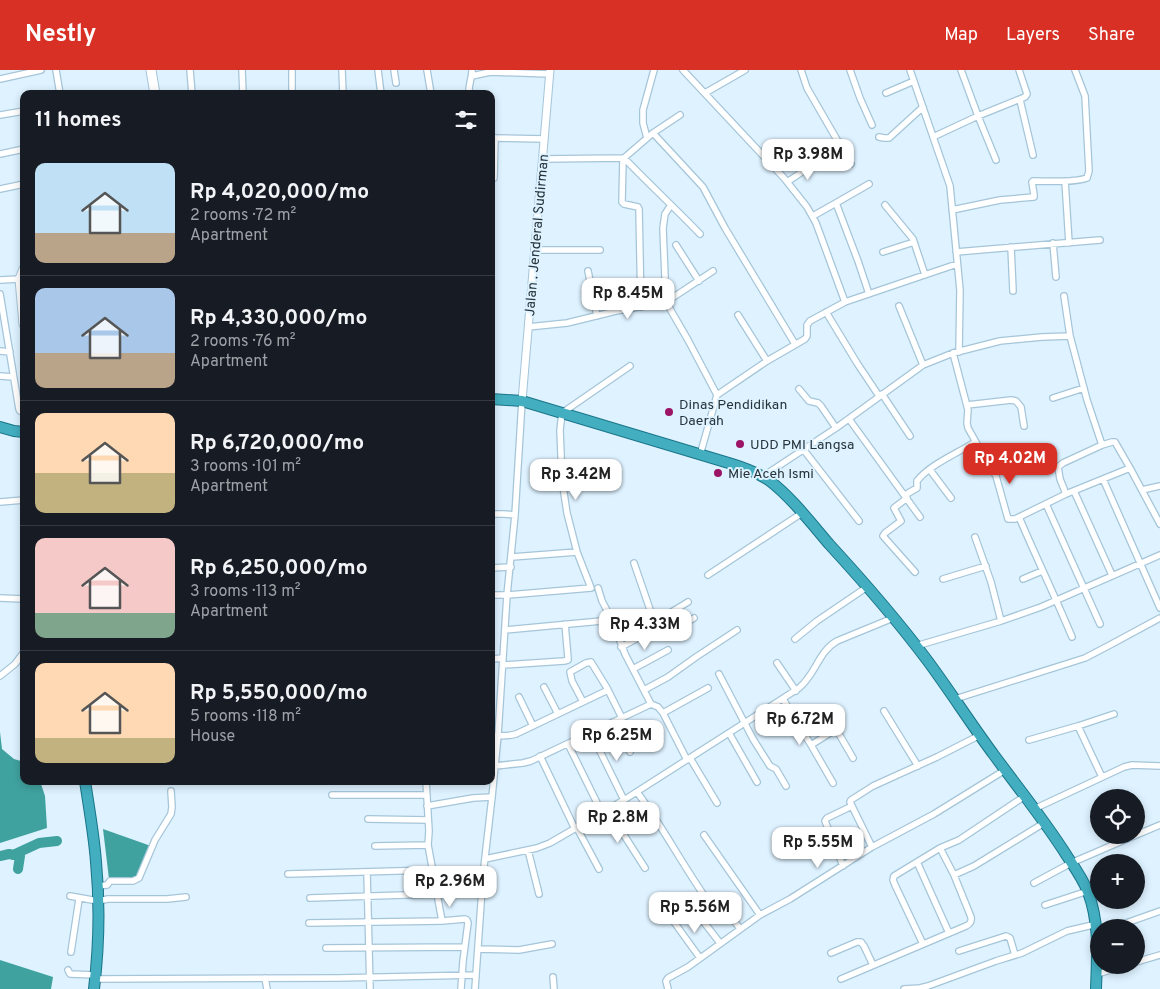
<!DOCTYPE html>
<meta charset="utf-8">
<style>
:root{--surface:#171b24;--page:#20242c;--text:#f1f3f6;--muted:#9ea1a6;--line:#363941;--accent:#d93025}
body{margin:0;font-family:Overpass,sans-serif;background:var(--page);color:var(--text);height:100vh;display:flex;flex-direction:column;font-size:19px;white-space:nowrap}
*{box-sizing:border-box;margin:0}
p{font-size:16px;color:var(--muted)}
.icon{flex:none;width:28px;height:28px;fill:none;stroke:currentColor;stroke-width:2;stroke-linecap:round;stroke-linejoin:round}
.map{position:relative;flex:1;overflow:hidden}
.details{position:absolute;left:20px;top:20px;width:475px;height:695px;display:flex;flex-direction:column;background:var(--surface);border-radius:10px;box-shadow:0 2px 8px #0003}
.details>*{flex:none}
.fabs{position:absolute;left:1090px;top:719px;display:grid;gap:10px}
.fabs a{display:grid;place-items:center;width:55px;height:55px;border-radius:50%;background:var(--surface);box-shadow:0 2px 8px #0003;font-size:25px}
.price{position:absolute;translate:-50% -42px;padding:0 11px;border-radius:10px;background:#fff;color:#222;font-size:16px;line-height:32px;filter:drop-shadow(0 1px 2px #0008)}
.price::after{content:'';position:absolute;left:50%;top:30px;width:15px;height:11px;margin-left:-8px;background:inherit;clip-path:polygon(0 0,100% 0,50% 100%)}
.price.active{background:var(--accent);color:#fff}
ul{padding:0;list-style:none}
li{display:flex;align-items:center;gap:15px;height:125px;padding:0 15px}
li+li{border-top:1px solid var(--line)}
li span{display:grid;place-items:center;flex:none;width:140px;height:100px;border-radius:10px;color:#555}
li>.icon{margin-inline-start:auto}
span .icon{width:60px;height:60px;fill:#fffc;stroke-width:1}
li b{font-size:21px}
h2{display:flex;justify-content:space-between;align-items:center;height:60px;padding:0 15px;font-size:21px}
header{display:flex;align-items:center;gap:30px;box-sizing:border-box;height:70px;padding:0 25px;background:var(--accent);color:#fff}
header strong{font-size:24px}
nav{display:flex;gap:28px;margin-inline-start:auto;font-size:18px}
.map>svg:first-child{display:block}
.water{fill:#40a29f}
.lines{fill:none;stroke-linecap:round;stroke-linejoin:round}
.river{stroke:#40a29f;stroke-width:10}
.minor-casing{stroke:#a5c5d9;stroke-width:8}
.tertiary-casing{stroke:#a5c5d9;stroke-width:9}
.secondary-casing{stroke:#a5c5d9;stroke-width:11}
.trunk-casing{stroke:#1a7588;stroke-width:12}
.minor{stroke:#fff;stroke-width:5.5}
.tertiary{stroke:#fff;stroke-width:7}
.secondary{stroke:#fff;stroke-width:9}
.trunk{stroke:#42aec0;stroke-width:10}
.poi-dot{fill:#9c1465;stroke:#def2ff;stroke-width:2}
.labels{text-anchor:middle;stroke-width:4;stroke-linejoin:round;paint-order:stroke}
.street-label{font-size:14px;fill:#26333b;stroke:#def2ff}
.poi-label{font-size:14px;fill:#26333b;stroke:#def2ff;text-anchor:start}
</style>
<header>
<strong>Nestly</strong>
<nav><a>Map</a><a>Layers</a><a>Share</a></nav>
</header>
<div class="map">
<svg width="1160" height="919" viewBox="0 0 1160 919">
<rect width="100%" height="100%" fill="#def2ff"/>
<path class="water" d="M0,662l2,17 12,10 10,3v19h16l5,15 2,32 -47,15z
M103,759l48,17 -15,33h-27z
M0,890l53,17 -2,12h-51z"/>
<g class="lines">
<path class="river" d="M13,785l26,-12 18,-2
M0,786l9,-2 11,2 -2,13"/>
<defs>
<path id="minor" d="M56,0l4,24
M190,0l2,24
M242,0l1,24
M292,0v24
M342,0l1,24
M378,0l3,24
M394,0l2,13
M427,0l4,24
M683,0l101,108 23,29 9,16 29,79
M801,0l6,18 44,76
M850,0l10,28 12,27
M910,0l40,116 10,104 -1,62
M961,0l17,46 18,44
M472,6l18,-4 60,2
M0,9l41,-9
M705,23l40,-23
M886,23l28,-12
M469,24c-1,-8 3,-16 3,-24
M1020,30l13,55
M0,45l24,-4
M653,63l50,54 22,41 70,116
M879,67l5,1h5l34,-31
M933,67l45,-21 47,-19 2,-3 -8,-24
M491,68l53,1
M647,68l-4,-15v-13l11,-40
M0,84l24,-5
M623,88l-1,44 2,2 14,3 1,2 2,98
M624,88c25,26 51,50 76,76
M542,89l82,-1 29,-25 27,-18
M494,108l1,-40
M1065,111l4,62
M787,112l30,-20
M0,119l24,-5
M671,135l-6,9 -2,14 3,74 22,38 29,55
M885,135l28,34 12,36
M952,140l48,-10 34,-3v-2l-2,-13 1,-1c16,0 40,2 54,-3l2,-7 -4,-75 -10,-26
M813,146l23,-13
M1053,173l3,34
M676,175l23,36
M1011,177l2,44
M534,180h66
M883,182l31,-10
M956,182l144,-12
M588,201l9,45
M0,210l20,-1
M0,224l19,115 1,2 4,-1
M869,224l-11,-33 -22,-58 33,-19
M1064,226l6,40 17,64 15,45 10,-3h3l15,26 30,56
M899,236l24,59
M826,242l31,51 22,33
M738,245l29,46
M528,257l39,-4 49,-12 50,-9 47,-31
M0,281l10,1
M953,283l15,57 -1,13 1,5 14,25 14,23 12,43h7l51,-25 64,-26
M0,306l13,1
M799,319l10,12 9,2 3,3 15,22
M882,324l28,42
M1053,328l31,-10
M967,335l44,-5 5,1 5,6 3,19
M849,349l71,98
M803,379l56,72
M700,385l17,-60 50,-34 38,-22 2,-3v-11l3,-4 35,-19 112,-38
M930,400l21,28
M762,407l74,-49 87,-63 30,-12 47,-12 42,-4 28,-1
M1103,409l57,129
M1142,420l18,-4
M1074,421l38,84
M1066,424l-6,-15 -2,-12 5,-4 39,-18
M905,425l12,-7v-7c12,-16 41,-28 58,-39
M907,428l-13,10 7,13 -16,12 -2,3 32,36
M0,432l24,-2
M1046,434l54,120
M491,444h13l11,1
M1019,447c17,40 36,79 53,120
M975,467l16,45 10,39
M512,487l65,-5
M491,498l20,-1
M708,505l94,-62
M943,509l43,-13
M1023,509l19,-8
M598,518l4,13 10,19 13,34 26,50 7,3 5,6 24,47
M491,525h16l84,-7 -14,-36 -10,-39 -5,-33 -2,-50 2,-17 68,-47
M0,528l24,1
M655,552l33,-20
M656,555l6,9 3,2 29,-18
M505,560l107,-10
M795,569l22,-18 50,-34
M916,576l85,-25 40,-14 119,-52
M621,577l28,-15 7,-5 -22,-64
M491,589l12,-1
M777,593l19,28
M503,595l61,-4 4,-1v-2l-3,-34
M633,599l35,-19
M719,604l34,65 17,27 6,3 10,17
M0,606l15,-12 9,-12
M544,617l14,27
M608,620l-25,12 -11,-21 -2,-9 16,-9 5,-1 16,26 15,30
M644,620l24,-13 28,-20 41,-27
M519,627l14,29
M783,629l28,46 22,38
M955,629l130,-41 23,-12 52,-28
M884,641l34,55
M663,643l45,-25
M613,652l17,30
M1078,656l36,-12
M591,663l33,67
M729,663l28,49
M491,666c10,-1 15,1 25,-2l67,-32
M1029,670l49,-14 24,51
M568,674l34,69
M811,675l19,-12 5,-2 4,3 14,24
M540,686l35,73
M690,688l27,45
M495,696l28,-3 8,-2 120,-57
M426,711l3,50 -1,14 14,76 23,-2 2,1 1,3 -5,38 -2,28
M637,722c26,35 46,74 71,109l3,1 5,-2h3l21,29
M332,725h95
M427,736l46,-8 19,-1
M1034,739l90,-42 8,-2 28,1
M608,740l37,58
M368,749l60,1
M577,758l22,41
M704,765l56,80
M1136,765l24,-10
M375,776l53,-1
M872,777l-22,-45 1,-2 22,-14 64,-29 43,-22
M528,780l11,44
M485,789l52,-11 13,-5 74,-43 175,-112c17,-14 19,-36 38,-47l56,-23
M917,792l32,71
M843,796l-18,-45 2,-3 25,-12
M367,802l3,117
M288,804l144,-4
M954,805l20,-9 70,-43
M1034,813l37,-20 65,-28
M98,816l9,-1 3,-4h23l6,-3 16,-38 16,-26 1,-7 -1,-16
M70,826l28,5 10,-2h59l19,-2
M310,828l127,-4
M1045,835l43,-14
M703,851l17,22
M674,852l26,36
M309,853l133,-2
M1112,858l48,-17
M923,874l-28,-59 -2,-5 1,-4 46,-28 19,-8 66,-44
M326,878l138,-1
M478,879l41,1 33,-6
M959,881l47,-15 4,2 5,17
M71,882l8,-53
M831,883l26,-11h4l3,4 9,19
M1136,892l24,-7
M68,900l2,4 25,1
M1097,904l30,-9
M553,907l1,12
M265,908l2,11
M95,909l243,-1 138,-3
M841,909l125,-53c4,-2 6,-4 5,-9l-17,-42 -14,-27
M475,919l8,-114 9,-78 6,-62 9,-140 8,-80 7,-114
M668,919l-2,-8 2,-3 20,-11 72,-52 30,-16 82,-52 62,-33 71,-44
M904,919l16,-1 8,-2 68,-25 26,-8 45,-22 30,-7"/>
<path id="tertiary" d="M522,331l28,-331"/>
<path id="secondary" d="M151,0l4,24
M24,199l-4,10 4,45"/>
<path id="trunk" d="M491,329l31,2 210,63c13,4 26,9 38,17 22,17 41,42 59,63 34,37 68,76 98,116 23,31 44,64 67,95 25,34 51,66 73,101 8,12 16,23 21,36 12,32 9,64 8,97
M0,357l14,4 10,1
M85,711c4,27 9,54 11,81 4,42 3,85 -2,127"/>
</defs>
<use href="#minor" class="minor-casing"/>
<use href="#tertiary" class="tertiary-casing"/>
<use href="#secondary" class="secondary-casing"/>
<use href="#trunk" class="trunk-casing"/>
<use href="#minor" class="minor"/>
<use href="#tertiary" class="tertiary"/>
<use href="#secondary" class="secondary"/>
<use href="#trunk" class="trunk"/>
</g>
<g class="poi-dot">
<circle cx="669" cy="342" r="5"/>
<circle cx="740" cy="374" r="5"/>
<circle cx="718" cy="403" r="5"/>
</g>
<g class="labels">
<g class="street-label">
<text transform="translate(536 165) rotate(-85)" y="5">Jalan . Jenderal Sudirman</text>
</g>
<g class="poi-label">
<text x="679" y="339">Dinas Pendidikan<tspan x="679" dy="16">Daerah</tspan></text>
<text x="750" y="379">UDD PMI Langsa</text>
<text x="728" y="408">Mie Aceh Ismi</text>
</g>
</g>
</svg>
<div class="fabs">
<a><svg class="icon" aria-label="locate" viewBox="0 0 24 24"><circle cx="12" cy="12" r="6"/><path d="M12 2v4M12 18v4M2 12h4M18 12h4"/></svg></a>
<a>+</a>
<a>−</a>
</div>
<b class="price" style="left:808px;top:111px">Rp 3.98M</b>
<b class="price" style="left:628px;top:250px">Rp 8.45M</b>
<b class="price active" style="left:1010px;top:415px">Rp 4.02M</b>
<b class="price" style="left:576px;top:431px">Rp 3.42M</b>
<b class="price" style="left:645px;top:581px">Rp 4.33M</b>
<b class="price" style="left:800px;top:676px">Rp 6.72M</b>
<b class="price" style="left:617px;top:692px">Rp 6.25M</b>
<b class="price" style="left:618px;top:774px">Rp 2.8M</b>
<b class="price" style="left:818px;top:799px">Rp 5.55M</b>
<b class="price" style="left:450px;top:838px">Rp 2.96M</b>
<b class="price" style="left:695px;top:864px">Rp 5.56M</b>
<section class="details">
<h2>11 homes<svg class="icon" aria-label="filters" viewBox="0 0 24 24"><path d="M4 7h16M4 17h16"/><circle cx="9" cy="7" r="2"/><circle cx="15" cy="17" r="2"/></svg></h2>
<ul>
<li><span style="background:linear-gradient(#bfe0f5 70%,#b9a48a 0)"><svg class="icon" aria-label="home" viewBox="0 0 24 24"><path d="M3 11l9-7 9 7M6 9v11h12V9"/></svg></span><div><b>Rp 4,020,000/mo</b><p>2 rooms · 72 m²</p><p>Apartment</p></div></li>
<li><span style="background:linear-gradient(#a9c7e8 65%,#b9a48a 0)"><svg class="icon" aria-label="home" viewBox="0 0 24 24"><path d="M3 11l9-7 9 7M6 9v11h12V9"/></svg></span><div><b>Rp 4,330,000/mo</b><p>2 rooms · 76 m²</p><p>Apartment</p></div></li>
<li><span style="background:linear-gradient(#ffd9b3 60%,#c2b280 0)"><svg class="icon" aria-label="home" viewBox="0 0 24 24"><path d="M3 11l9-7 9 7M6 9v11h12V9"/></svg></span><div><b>Rp 6,720,000/mo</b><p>3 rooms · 101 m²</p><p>Apartment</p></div></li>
<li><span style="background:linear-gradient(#f6c9c9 75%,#7fa58c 0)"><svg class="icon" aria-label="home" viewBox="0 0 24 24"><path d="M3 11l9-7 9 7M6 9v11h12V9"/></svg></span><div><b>Rp 6,250,000/mo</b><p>3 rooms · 113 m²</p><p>Apartment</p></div></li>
<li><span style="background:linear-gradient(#ffd9b3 75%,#c2b280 0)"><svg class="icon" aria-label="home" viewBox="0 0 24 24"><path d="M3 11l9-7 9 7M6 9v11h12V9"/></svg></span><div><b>Rp 5,550,000/mo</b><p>5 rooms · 118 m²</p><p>House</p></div></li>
</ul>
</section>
</div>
